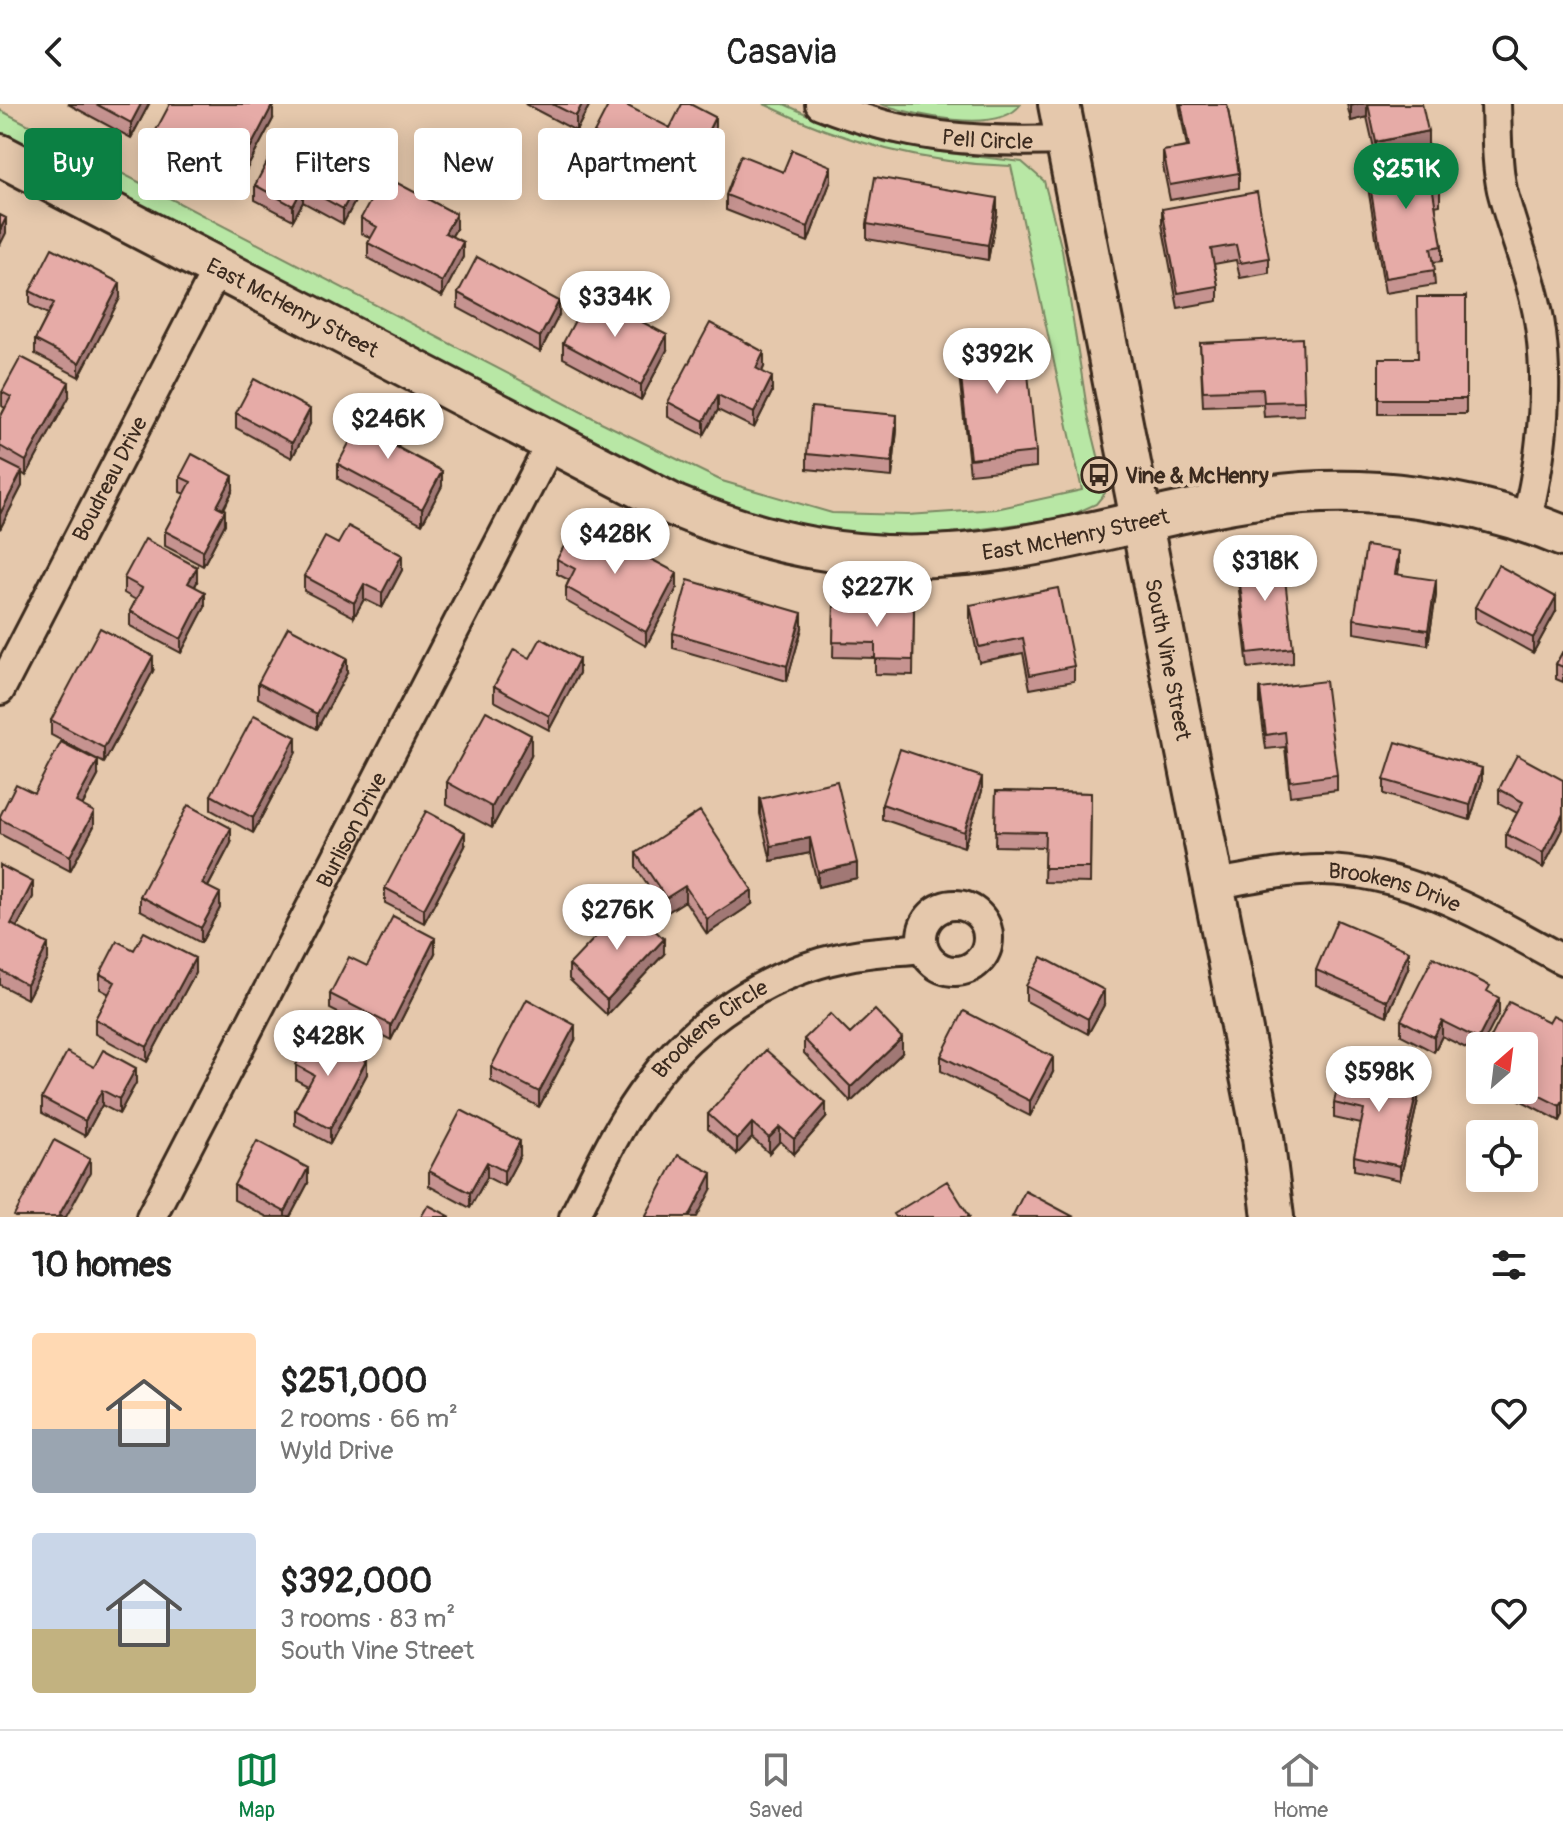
<!DOCTYPE html>
<meta charset="utf-8">
<style>
:root{--surface:#fff;--page:#f2f2f2;--text:#222;--muted:#767676;--line:#e0e0e0;--accent:#0b8043}
body{margin:0;font-family:Pangolin,sans-serif;background:var(--page);color:var(--text);height:100vh;display:flex;flex-direction:column;font-size:30px;white-space:nowrap}
*{box-sizing:border-box;margin:0}
p{font-size:26px;color:var(--muted)}
.icon{flex:none;width:44px;height:44px;fill:none;stroke:currentColor;stroke-width:2;stroke-linecap:round;stroke-linejoin:round}
.map{position:relative;height:1113px;overflow:hidden}
.sheet{display:flex;flex-direction:column;background:var(--surface);flex:1}
.sheet>*{flex:none}
.banner{position:absolute;left:24px;top:24px;width:800px;height:72px;display:flex;gap:16px}
.needle{width:52px;rotate:28deg}
.tools{position:absolute;left:1466px;top:928px;display:grid;gap:16px}
.tools a{display:grid;place-items:center;width:72px;height:72px;border-radius:8px;background:var(--surface);box-shadow:0 4px 20px #0003;font-size:40px}
.price{position:absolute;translate:-50% -68px;padding:0 18px;border-radius:28px;background:#fff;color:#222;font-size:26px;line-height:52px;filter:drop-shadow(0 2px 4px #0008)}
.price::after{content:'';position:absolute;left:50%;top:48px;width:24px;height:18px;margin-left:-12px;background:inherit;clip-path:polygon(0 0,100% 0,50% 100%)}
.price.on{background:var(--accent);color:#fff}
ul{padding:0;list-style:none}
li{display:flex;align-items:center;gap:24px;height:200px;padding:0 32px}
li span{display:grid;place-items:center;flex:none;width:224px;height:160px;border-radius:8px;color:#555}
li>.icon{margin-inline-start:auto}
span .icon{width:96px;height:96px;fill:#fffc;stroke-width:1}
li b{font-size:34px}
h2{display:flex;justify-content:space-between;align-items:center;height:96px;padding:0 32px;font-size:34px}
.chip{padding:0 28px;border-radius:8px;background:var(--surface);box-shadow:0 4px 20px #0003;font-size:28px;line-height:72px}
.chip.on{background:var(--accent);color:#fff}
header{display:flex;justify-content:space-between;align-items:center;height:104px;padding:0 32px;background:var(--surface);font-size:36px;font-weight:600}
.dock{display:flex;justify-content:space-around;align-items:center;height:112px;border-top:2px solid var(--line);background:var(--surface);font-size:22px;color:var(--muted)}
.dock a{display:grid;justify-items:center;gap:4px}
.dock .on{color:var(--accent)}
.map>svg:first-child{display:block}
.green{fill:#b8e7a5;stroke:#7a8862;stroke-width:2}
.lines{fill:none;stroke-linecap:round;stroke-linejoin:round}
.street-casing{stroke:#3b2a1e;stroke-width:34}
.secondary-casing{stroke:#3b2a1e;stroke-width:46}
.street{stroke:#e5c8ac;stroke-width:28}
.secondary{stroke:#e5c8ac;stroke-width:40}
.wall{fill:#c69390;stroke:#3b2a1e;stroke-width:2}
.shaded-wall{fill:#a17875;stroke:#3b2a1e;stroke-width:2}
.building{fill:#e6aba7;stroke:#3b2a1e;stroke-width:2}
.labels{text-anchor:middle;stroke-width:8;stroke-linejoin:round;paint-order:stroke}
.street-label{font-size:22px;fill:#3b2a1e;stroke:#e5c8ac}
.poi-label{font-size:22px;font-weight:bold;fill:#3b2a1e;stroke:#e5c8ac;text-anchor:start}
</style>
<header><svg class="icon" aria-label="back" viewBox="0 0 24 24"><path d="M15 5l-7 7 7 7"/></svg>Casavia<svg class="icon" aria-label="search" viewBox="0 0 24 24"><circle cx="10" cy="10" r="6"/><path d="M15 15l6 6"/></svg></header>
<div class="map">
<svg width="1563" height="1113" viewBox="0 0 1563 1113">
<rect width="100%" height="100%" fill="#e5c8ac"/>
<filter id="ink" filterUnits="userSpaceOnUse"><feTurbulence type="fractalNoise" baseFrequency=".0125" numOctaves="2"/><feDisplacementMap in="SourceGraphic" scale="16" xChannelSelector="R" yChannelSelector="G"/><feConvolveMatrix kernelMatrix="1 2 1 2 8 2 1 2 1" color-interpolation-filters="sRGB"/></filter>
<g filter="url(#ink)">
<path class="green" d="M764,0h20l44,20 56,18 56,10 82,10 22,19 18,69 26,165 15,61 2,17 -9,11 -31,14 -137,18 -105,-5 -80,-15 -84,-38 -659,-345v-23l601,312 121,59 110,32 76,2 88,-6 86,-19 -71,-324c-87,-2 -169,-24 -247,-62z
M880,0h141c-23,32 -109,10 -141,0z"/>
<g class="lines">
<defs>
<g id="street">
<path id="s1" d="M820,0c86,34 153,39 244,36"/>
<path d="M1496,0c1,28 0,58 6,86 12,48 33,93 39,143 8,63 0,128 -15,189"/>
<path id="s2" d="M0,586l218,-422"/>
<path id="s3" d="M1212,781c37,-7 73,-15 110,-15 89,1 166,49 241,90"/>
<circle cx="955" cy="834" r="33"/>
<path id="s4" d="M151,1113l400,-774"/>
<path id="s5" d="M574,1113c23,-45 44,-93 75,-133 46,-63 118,-111 195,-127 26,-6 53,-6 79,-9"/>
</g>
<g id="secondary">
<path id="s6" d="M1059,0l204,1033 10,80"/>
<path id="s7" d="M0,51l675,351c91,38 177,56 276,49 107,-7 210,-44 315,-58 99,-14 205,1 297,39"/>
</g>
</defs>
<use href="#street" class="street-casing"/>
<use href="#secondary" class="secondary-casing"/>
<use href="#street" class="street"/>
<use href="#secondary" class="secondary"/>
</g>
<path class="wall" d="M68,0h81l-18,34z
M525,0h65l-14,27z
M1179,0h48l12,69v15l-69,12 -7,-34v-15l24,-4z
M1347,0h75l6,42 -52,11 -9,-40 -16,4z
M273,15l-29,55 -19,-9 -9,17 -62,-33v-15z
M670,24l45,4 -31,62 -90,-46v-15z
M1366,56l74,30v15l-5,1 7,40v15l-9,1 2,23 -50,8 -19,-118z
M783,68l48,8 -23,62 -82,-32v-15z
M255,81l106,5 -18,34 -40,-22 -10,18 -38,-20z
M1162,105l107,49v15l-29,5 -4,-18 -22,4 4,22v15l-40,7 -16,-84z
M997,109l-9,47 -121,-21v-15z
M361,114l95,11 -4,7 11,21 -21,40 -74,-39v-15l3,-5 -10,-5z
M30,187l90,7 -41,79 -44,-23v-14l13,-26 -18,-9z
M458,189l101,22 -19,37 -82,-44z
M1466,193v117h-87v-56h39z
M957,237l79,111v15l-66,7 -13,-118z
M563,239l104,7 -26,50 -78,-42z
M1200,239l104,58v14l-40,2 -1,-13 -60,2z
M764,263l-2,5 10,20 -18,36 -36,-18 -14,25 -36,-18v-15z
M2,288l67,5 -43,79 -4,-3v13l-22,43v-111l5,-10 -3,-2z
M236,309l74,11 -18,34 -56,-30z
M897,326l-5,47 -85,-8v-15z
M401,336l-3,7 44,39 -20,38 -84,-45v-15z
M180,373l53,13 -9,19 1,15 -22,42 -38,-20v-15l20,-37 -5,-2z
M338,440l64,26 -20,38 -18,-9 -10,18 -50,-26v-15z
M1237,454l56,90v15l-45,5 -11,-95z
M557,455l120,29 -31,58 -80,-45v-14l3,-7 -12,-6z
M1399,462l-1,8 38,21 -8,50 -74,-12v-14z
M124,474l73,4 -2,5 10,20 -24,46 -51,-27v-15l6,-11 -12,-7z
M834,501l80,2 -1,68 -38,-1v-16l-42,-1z
M970,501l104,61v15l-44,8 -7,-36 -44,9 -9,-42z
M1475,503l81,4 -23,42 -58,-32z
M802,524l-15,53 -114,-33v-15z
M1563,547v31l-7,-3v-15z
M530,554l49,15 -30,57 -55,-29v-15z
M153,567l-49,92 -53,-28v-15z
M347,569l-30,56 -59,-31v-15z
M1260,585l77,86v15l-47,6 -5,-49 -19,2 -6,-45z
M296,648l-43,81 -42,-23v-15z
M531,652l-39,72 -45,-24v-22z
M98,672l-16,30 12,20 -24,45 -70,-37v-18l34,-23z
M1384,676l98,2 -12,38 -86,-26z
M1563,676v49l-20,39 -37,-20v-14l11,-21 -18,-10v-14z
M982,687l-18,56 -82,-28v-15z
M996,687l95,2 -1,90 -46,-1 1,-35 -50,-1z
M760,695l97,79 -39,9 -8,-34 -39,8 -11,-47z
M231,739l-23,44 12,21 -19,35 -61,-33v-14z
M465,742l-41,77 -39,-20v-15z
M636,749l116,51 -45,30 -22,-33 -19,12 -30,-45z
M0,761l33,32 -16,30 31,32 -21,40 -27,-14z
M134,846l61,23 -48,89 -52,-28v-15l14,-25 -9,-5v-15z
M435,849l-44,87 -61,-31v-15l37,-28z
M664,850l-57,61 -38,-36v-14z
M1409,862l-22,50 -71,-31v-15z
M1026,882l78,19 -16,29 -62,-33z
M1490,889l9,20 -19,33 -2,8 -36,-18 -8,16 -33,-17v-15z
M1563,916l-3,101 -59,-31h23v-44h-37v-1l62,-23z
M850,930l52,19 -51,49 -47,-49v-14z
M575,936l-36,67 -48,-26v-14z
M941,952l112,16 -23,44 -89,-45z
M296,961l71,9 -37,70 -35,-19v-15l13,-24 -12,-6z
M94,963l42,16 -17,31 -17,-9 -17,31 -43,-23v-15z
M1418,996l-18,80 -46,-10v-14l7,-32 -27,-6v-15z
M708,1010l118,4 -32,36 -14,-13 -11,12 -17,-15 -15,16 -29,-25z
M520,1052l-16,30 -17,-9 -17,31 -41,-22v-15z
M308,1079l-18,34h-23l-33,-17v-15z"/>
<path class="shaded-wall" d="M141,0h8l-18,34v-15z
M273,0v15l-29,55v-14z
M582,0h8l-14,27v-15z
M1358,0h9v13l-16,4v-15z
M715,13v15l-31,62v-14z
M1428,27v15l-52,11v-15z
M225,46v15l-9,17v-15z
M831,62v14l-23,62v-15z
M361,72v14l-18,34v-15z
M303,83v15l-10,18v-14z
M997,94v15l-9,47v-15z
M456,110v15l-11,18v-14z
M6,114v15l-6,12v-15z
M463,138v15l-21,40v-15z
M120,179v15l-41,79v-14z
M559,197v14l-19,37v-15z
M667,231v15l-26,50v-15z
M764,248v15l-8,16v-15z
M772,273v15l-18,36v-15z
M69,278v15l-43,79v-15z
M718,291v15l-14,25v-14z
M310,305v15l-18,34v-15z
M897,311v15l-5,47v-15z
M401,321v15l-10,19v-15z
M22,367v15l-22,43v-15z
M442,367v15l-20,38v-15z
M233,372v14l-16,30v-14z
M225,406v14l-22,42v-15z
M1399,447v15l-4,23v-15z
M402,451v15l-20,38v-15z
M197,463v15l-9,16v-15z
M677,469v15l-31,58v-14z
M1436,476v15l-8,50v-15z
M364,480v15l-10,18v-14z
M205,488v15l-24,46v-14z
M1556,493v14l-23,42v-15z
M802,509v15l-15,53v-15z
M153,552v15l-49,92v-15z
M347,554v15l-30,56v-15z
M579,555v14l-30,57v-14z
M531,631v21l-39,72v-21z
M296,633v15l-43,81v-15z
M98,657v15l-22,41v-15z
M1482,664v14l-12,38v-15z
M982,673v14l-18,56v-15z
M94,708v14l-24,45v-15z
M1563,710v15l-20,39v-15z
M231,724v15l-29,55v-14z
M465,728v14l-41,77v-14z
M810,734v15l-39,8v-15z
M857,759v15l-39,9v-15z
M33,778v15l-22,41v-14z
M685,782v15l-19,12v-15z
M752,786v14l-45,30v-15z
M220,789v15l-19,35v-15z
M435,834v15l-44,87v-15z
M664,835v15l-57,61v-15z
M48,840v15l-21,40v-14z
M1409,847v15l-22,50v-15z
M195,854v15l-48,89v-15z
M1104,886v15l-16,29v-15z
M1499,894v15l-17,33h-2l-2,8v-15z
M1442,917v15l-8,16v-15z
M575,921v15l-36,67v-15z
M902,934v15l-51,49v-15z
M1053,953v15l-23,44v-15z
M367,955v15l-37,70v-15z
M136,964v15l-17,31v-15z
M1418,982v14l-18,80v-14z
M102,986v15l-17,31v-15z
M1563,996v15l-3,6v-15z
M826,999v15l-32,36v-15z
M752,1019v15l-15,16v-14z
M780,1023v14l-11,12v-15z
M520,1037v15l-16,30v-15z
M90,1055v14l-24,44h-8z
M487,1058v15l-17,31v-15z
M308,1064v15l-18,34h-5v-5z
M712,1069v15l-15,29h-8z"/>
<path class="building" d="M96,0h45l-10,19z
M170,0h103l-29,56 -19,-10 -9,17 -62,-33z
M552,0h30l-6,12z
M609,0h15l46,24 12,-24h8l25,13 -31,63 -90,-47z
M1181,0h46l12,69 -69,12 -7,-34 26,-4z
M1368,0h54l6,27 -52,11z
M282,30l79,42 -18,33 -40,-22 -10,19 -38,-21z
M792,46l39,16 -23,61 -82,-32 15,-40 42,17z
M1434,46l6,40 -7,1 9,55 -11,2 4,22 -50,8 -19,-118z
M384,72l72,38 -11,19 18,9 -21,40 -74,-39 9,-16 -16,-9z
M875,73l122,21 -9,47 -121,-21z
M1257,88l12,66 -29,5 -4,-18 -25,4 7,37 -40,7 -16,-84z
M0,111l6,3 -6,12z
M52,144l68,35 -41,80 -44,-23 19,-37 -24,-12z
M477,153l82,44 -19,36 -82,-44z
M589,190l78,41 -26,50 -78,-42z
M1417,193h49v102h-87v-41h39z
M710,219l54,29 -8,16 16,9 -18,36 -36,-18 -14,26 -36,-19z
M1024,230l12,118 -66,7 -13,-118z
M1302,234l2,63 -40,1 -1,-13 -60,2 -3,-48z
M21,253l48,25 -43,79 -26,-15v-28l11,-21 -9,-5z
M254,275l56,30 -18,34 -56,-30z
M368,303l33,18 -10,19 51,27 -20,38 -84,-45z
M811,303l86,8 -5,47 -85,-8z
M192,350l41,22 -16,30 8,4 -22,41 -38,-20 26,-49 -11,-5z
M0,356l22,11 -22,43z
M578,416l99,53 -31,59 -80,-45 9,-18 -18,-10z
M348,422l54,29 -20,38 -18,-9 -10,19 -50,-27 21,-39 13,7z
M145,435l52,28 -9,16 17,9 -24,47 -51,-28 12,-23 -18,-10z
M1366,442l33,5 -4,23 41,6 -8,50 -74,-11z
M1282,449l11,95 -45,5 -11,-95z
M1498,461l58,32 -23,41 -58,-31z
M688,476l114,33 -15,53 -114,-33z
M1058,484l16,78 -44,9 -7,-37 -44,9 -9,-42z
M834,501l80,2 -1,53 -38,-1v-16l-42,-1z
M288,523l59,31 -30,56 -59,-31z
M100,524l53,28 -49,92 -53,-28z
M541,534l38,21 -30,57 -55,-30 20,-37 16,9z
M1563,547v16l-7,-3z
M1325,577l12,94 -47,6 -5,-49 -19,3 -6,-46z
M486,607l45,24 -39,72 -45,-25z
M254,611l42,22 -43,81 -42,-23z
M61,638l37,19 -22,41 18,10 -24,44 -70,-37v-3l16,-32 18,9z
M1396,638l86,26 -12,37 -86,-25z
M900,645l82,28 -18,55 -82,-28z
M1517,651l46,25v34l-20,39 -37,-19 17,-32 -24,-13z
M837,677l20,82 -39,9 -8,-34 -39,8 -11,-47z
M996,687l95,2 -1,75h-46l1,-36 -50,-1z
M188,701l43,23 -29,56 18,9 -19,35 -61,-32z
M426,707l39,21 -41,77 -39,-21z
M700,707l52,79 -45,29 -22,-33 -19,12 -30,-45z
M0,761l33,17 -22,42 37,20 -21,41 -27,-15z
M627,800l37,35 -57,61 -38,-35z
M393,812l42,22 -44,87 -61,-31 19,-37 18,9z
M1337,816l72,31 -22,50 -71,-31z
M144,828l51,26 -48,89 -52,-28 20,-37 -15,-8 17,-33 17,9z
M1042,853l62,33 -16,29 -62,-33z
M1433,853l57,29 -3,5 12,7 -21,41 -36,-18 -8,16 -33,-17z
M527,895l48,26 -36,67 -48,-25z
M1509,898l40,20 4,-7 10,5v80l-3,6 -36,-18v-42h-35l-2,-1z
M875,906l27,28 -51,49 -47,-48 26,-25 20,20z
M964,907l89,46 -23,44 -89,-45z
M314,927l53,28 -37,70 -35,-19 19,-35 -18,-10z
M103,946l33,18 -17,31 -17,-9 -17,31 -43,-23 25,-46 27,15z
M766,946l60,53 -32,36 -14,-12 -11,11 -17,-15 -15,17 -29,-26z
M1341,964l77,18 -18,80 -46,-10 10,-46 -30,-7z
M461,1006l59,31 -16,30 -17,-9 -17,31 -41,-22z
M54,1036l36,19 -32,58h-43l-1,-1z
M257,1037l51,27 -23,44 -51,-27z
M678,1051l34,18 -23,44h-44z
M947,1077l23,36h-75l-2,-3z
M1025,1087l49,26h-62z
M428,1101l23,12h-30z"/>
</g>
<defs>
<symbol id="bus-ring" viewBox="-11 -11 22 22"><circle r="9.5" fill="#e5c8ac" stroke="#3b2a1e" stroke-width="1.5"/><path d="M-5-6H5V4H4V6H2V4H-2V6H-4V4H-5ZM-3.5-4V0h7V-4ZM-3.5 1.2v1.5H-2V1.2ZM2 1.2v1.5H3.5V1.2Z" fill="#3b2a1e"/></symbol>
</defs>
<g fill-rule="evenodd">
<use href="#bus-ring" x="1079" y="351" width="40" height="40"/>
</g>
<g class="labels">
<g class="street-label">
<text dy="8" stroke="none"><textPath href="#s1" startOffset="172">Pell Circle</textPath></text>
<text dy="8" stroke="none"><textPath href="#s7" startOffset="330">East McHenry Street</textPath></text>
<text dy="8" stroke="none"><textPath href="#s2" startOffset="238">Boudreau Drive</textPath></text>
<text dy="8" stroke="none"><textPath href="#s7" startOffset="1170">East McHenry Street</textPath></text>
<text dy="8" stroke="none"><textPath href="#s6" startOffset="566">South Vine Street</textPath></text>
<text dy="8" stroke="none"><textPath href="#s4" startOffset="436">Burlison Drive</textPath></text>
<text dy="8" stroke="none"><textPath href="#s3" startOffset="186">Brookens Drive</textPath></text>
<text dy="8" stroke="none"><textPath href="#s5" startOffset="236">Brookens Circle</textPath></text>
</g>
<g class="poi-label">
<text x="1125" y="379">Vine &amp; McHenry</text>
</g>
</g>
</svg>
<div class="tools">
<a><svg class="needle" viewBox="-14 -14 28 28"><path d="M0-13l5 13h-10z" fill="#e53935"/><path d="M0 13l5-13h-10z" fill="#767676"/></svg></a>
<a><svg class="icon" aria-label="locate" viewBox="0 0 24 24"><circle cx="12" cy="12" r="6"/><path d="M12 2v4M12 18v4M2 12h4M18 12h4"/></svg></a>
</div>
<b class="price on" style="left:1406px;top:107px">$251K</b>
<b class="price" style="left:615px;top:235px">$334K</b>
<b class="price" style="left:997px;top:292px">$392K</b>
<b class="price" style="left:388px;top:357px">$246K</b>
<b class="price" style="left:615px;top:472px">$428K</b>
<b class="price" style="left:1265px;top:499px">$318K</b>
<b class="price" style="left:877px;top:525px">$227K</b>
<b class="price" style="left:617px;top:848px">$276K</b>
<b class="price" style="left:328px;top:974px">$428K</b>
<b class="price" style="left:1379px;top:1010px">$598K</b>
<div class="banner">
<a class="chip on">Buy</a>
<a class="chip">Rent</a>
<a class="chip">Filters</a>
<a class="chip">New</a>
<a class="chip">Apartment</a>
</div>
</div>
<section class="sheet">
<h2>10 homes<svg class="icon" aria-label="filters" viewBox="0 0 24 24"><path d="M4 7h16M4 17h16"/><circle cx="9" cy="7" r="2"/><circle cx="15" cy="17" r="2"/></svg></h2>
<ul>
<li><span style="background:linear-gradient(#ffd9b3 60%,#9aa5b1 0)"><svg class="icon" aria-label="home" viewBox="0 0 24 24"><path d="M3 11l9-7 9 7M6 9v11h12V9"/></svg></span><div><b>$251,000</b><p>2 rooms · 66 m²</p><p>Wyld Drive</p></div><svg class="icon" aria-label="heart" viewBox="0 0 24 24"><path d="M12 20l-8-8c-3-5 5-10 8-4 3-6 11-1 8 4z"/></svg></li>
<li><span style="background:linear-gradient(#c9d6e8 60%,#c2b280 0)"><svg class="icon" aria-label="home" viewBox="0 0 24 24"><path d="M3 11l9-7 9 7M6 9v11h12V9"/></svg></span><div><b>$392,000</b><p>3 rooms · 83 m²</p><p>South Vine Street</p></div><svg class="icon" aria-label="heart" viewBox="0 0 24 24"><path d="M12 20l-8-8c-3-5 5-10 8-4 3-6 11-1 8 4z"/></svg></li>
</ul>
</section>
<nav class="dock">
<a class="on"><svg class="icon" aria-label="map" viewBox="0 0 24 24"><path d="M3 6l6-2 6 2 6-2v14l-6 2-6-2-6 2zM9 4v14M15 6v14"/></svg>Map</a>
<a><svg class="icon" aria-label="saved" viewBox="0 0 24 24"><path d="M7 4h10v16l-5-4-5 4z"/></svg>Saved</a>
<a><svg class="icon" aria-label="home" viewBox="0 0 24 24"><path d="M3 11l9-7 9 7M6 9v11h12V9"/></svg>Home</a>
</nav>
